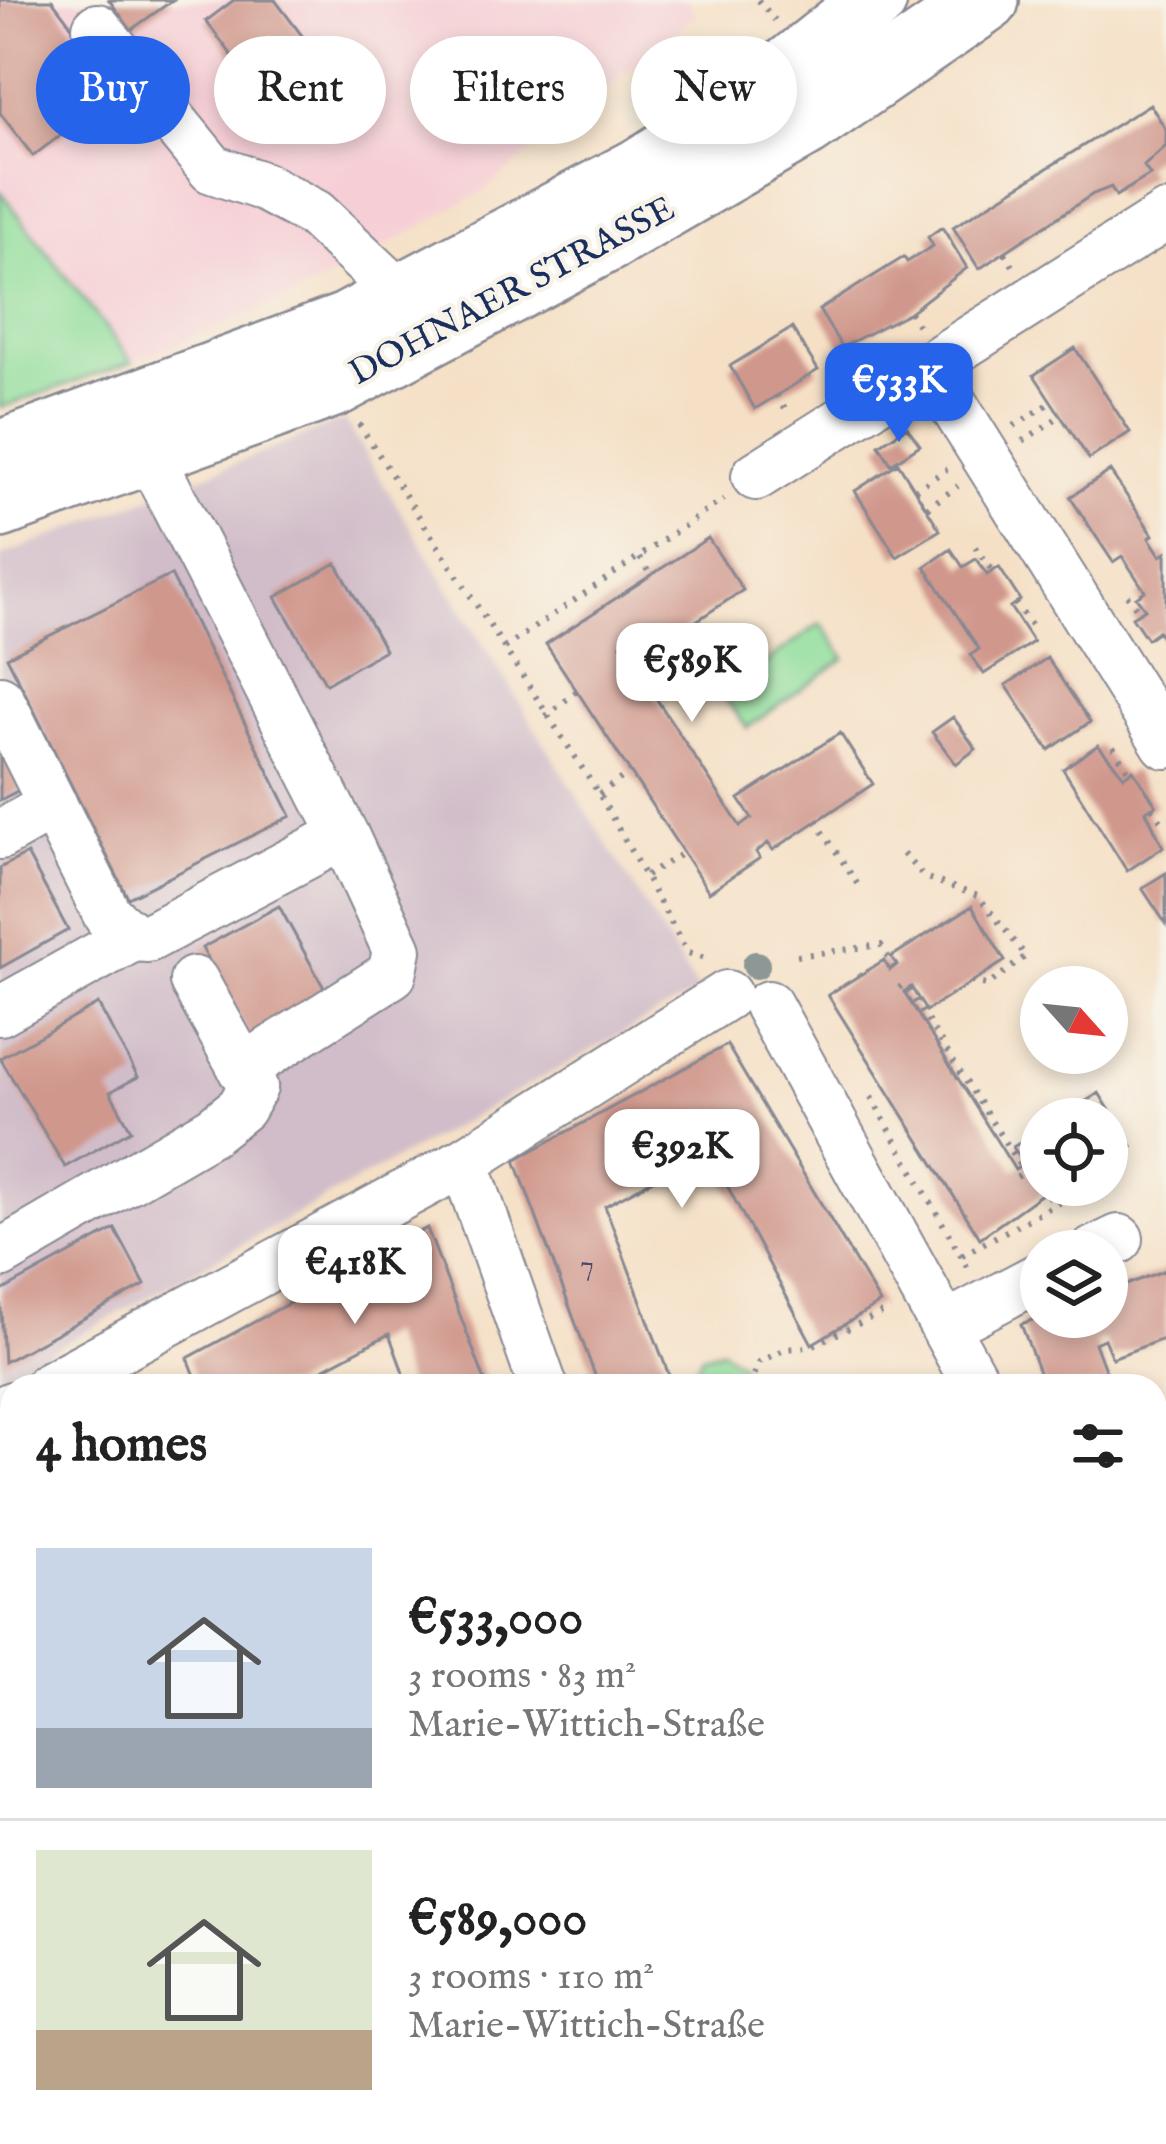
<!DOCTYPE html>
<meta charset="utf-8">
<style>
:root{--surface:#fff;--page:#f6f6f6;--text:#222;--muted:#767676;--line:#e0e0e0;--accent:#2563eb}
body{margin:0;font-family:"IM FELL English",serif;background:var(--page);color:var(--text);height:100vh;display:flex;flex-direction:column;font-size:45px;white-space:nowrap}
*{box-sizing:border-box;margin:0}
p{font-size:39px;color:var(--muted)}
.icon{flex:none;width:66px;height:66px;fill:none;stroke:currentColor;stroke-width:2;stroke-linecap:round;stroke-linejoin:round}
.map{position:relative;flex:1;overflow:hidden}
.details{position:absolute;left:0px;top:1374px;width:1167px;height:771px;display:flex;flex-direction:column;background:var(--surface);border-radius:36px 36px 0 0;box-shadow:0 6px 18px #0003}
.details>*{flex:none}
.banner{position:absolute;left:36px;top:36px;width:1095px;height:108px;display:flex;gap:24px}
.needle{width:78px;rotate:117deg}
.tools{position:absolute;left:1020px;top:966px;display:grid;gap:24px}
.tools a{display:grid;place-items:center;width:108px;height:108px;border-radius:50%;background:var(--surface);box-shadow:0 6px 18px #0003;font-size:60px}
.price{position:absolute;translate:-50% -102px;padding:0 27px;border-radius:24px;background:#fff;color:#222;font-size:39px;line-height:78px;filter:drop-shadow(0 3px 6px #0008)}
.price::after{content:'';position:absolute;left:50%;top:72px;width:36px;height:27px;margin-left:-18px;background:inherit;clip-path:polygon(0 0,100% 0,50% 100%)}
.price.active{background:var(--accent);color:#fff}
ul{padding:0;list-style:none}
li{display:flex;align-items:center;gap:36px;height:300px;padding:0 36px}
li+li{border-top:3px solid var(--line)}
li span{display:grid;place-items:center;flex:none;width:336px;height:240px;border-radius:0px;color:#555}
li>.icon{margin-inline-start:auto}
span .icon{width:144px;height:144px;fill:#fffc;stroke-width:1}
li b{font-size:51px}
h2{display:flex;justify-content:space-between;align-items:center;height:144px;padding:0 36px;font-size:51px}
.pill{padding:0 42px;border-radius:54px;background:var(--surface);box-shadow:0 6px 18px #0003;font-size:42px;line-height:108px}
.pill.active{background:var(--accent);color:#fff}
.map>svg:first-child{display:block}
.built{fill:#f6cfd6}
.industrial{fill:#d1bdc9}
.green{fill:#91de9c;stroke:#56867d;stroke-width:3}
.building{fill:#d0978c}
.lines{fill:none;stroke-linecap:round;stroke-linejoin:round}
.minor-casing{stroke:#888892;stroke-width:52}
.major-casing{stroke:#888892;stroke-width:68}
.path{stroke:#888892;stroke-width:6;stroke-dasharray:3 9;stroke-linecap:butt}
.minor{stroke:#fff;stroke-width:48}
.major{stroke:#fff;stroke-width:63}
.tree{fill:#8d9796}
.labels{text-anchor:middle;stroke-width:9;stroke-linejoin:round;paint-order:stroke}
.number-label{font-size:30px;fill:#48496a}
.street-label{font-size:36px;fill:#1b2f5e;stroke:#f7f3e8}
</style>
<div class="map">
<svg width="1166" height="2144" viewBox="0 0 1166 2144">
<rect width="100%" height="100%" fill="#f7f3e8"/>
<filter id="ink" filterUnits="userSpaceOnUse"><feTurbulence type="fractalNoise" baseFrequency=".00833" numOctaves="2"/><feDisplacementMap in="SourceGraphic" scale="24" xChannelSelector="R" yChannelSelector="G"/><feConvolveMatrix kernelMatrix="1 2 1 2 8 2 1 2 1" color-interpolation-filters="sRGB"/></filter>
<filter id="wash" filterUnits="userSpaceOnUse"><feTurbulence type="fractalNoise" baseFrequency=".004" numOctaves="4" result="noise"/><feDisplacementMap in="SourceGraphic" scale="48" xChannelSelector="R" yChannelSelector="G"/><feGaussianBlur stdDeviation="2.7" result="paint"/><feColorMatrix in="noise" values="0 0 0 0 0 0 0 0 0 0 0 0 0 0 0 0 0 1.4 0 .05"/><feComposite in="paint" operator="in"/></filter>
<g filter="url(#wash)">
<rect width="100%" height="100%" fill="#f5e0c6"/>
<path class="built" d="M0,0h688l8,15 -210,174 -172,98 -182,75 -132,-171z"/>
<path class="industrial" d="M344,420l354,571 -698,388v-822z"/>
<path class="green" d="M0,191l132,171 -132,46z
M821,623l24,35 -98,70 -25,-34z
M722,1350l19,14 5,22h-45l-7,-13 8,-18z"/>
<g id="blocks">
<path class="building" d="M0,0h52l68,90 -87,66 -33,-43z
M109,0h64l-42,30z
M234,0h41l66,87 -54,41 -81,-107z
M1150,104l16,26v16l-22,20 6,9 -34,21 -5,-9 -18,7 -114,75 -26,-42z
M942,227l25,41 -57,44 -68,35 -23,-37 85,-53 3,5 26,-16 -5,-9z
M792,328l26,42 -63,39 -25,-43z
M1075,348l55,84 -41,27 -55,-84z
M907,427l13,18 -29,19 -12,-19z
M898,463l42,67 -43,27 -42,-66z
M1110,471l43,64 -4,3 12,18 5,-4v91l-8,-12 -11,8 -15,-22 13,-8 -9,-12 9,-6 -23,-35 -9,6 -43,-65z
M708,538l35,52 -98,65 -12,-18 -12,8 119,181 12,-8 -13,-19 101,-66 33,51 -100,66 -5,-7 -12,9 4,6 -51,34 -163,-248z
M951,549l12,18 13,-8 11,16 12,-8 21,33 -10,7 23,35 -49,32 -13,-19 8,-6 -54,-82z
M336,563l49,87 -59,34 -50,-87z
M171,575l120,241 -163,82 -121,-241z
M1047,658l43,64 -41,28 -43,-65z
M953,717l23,32 -20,15 -24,-32z
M0,744l23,44 -23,12z
M1098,745l26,31 9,-6 23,35 -10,6 17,36 -36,24 -64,-102z
M27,854l41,76 -68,38v-100z
M1166,873v51l-24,-36z
M279,906l51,93 -77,43 -51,-94z
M972,906l33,55 -79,50 -15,-24 -7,5 111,178 9,-6 -11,-17 28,-17v55h28l-20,13 -4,-6 -6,4 -59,42 -152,-243 56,-35 6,10 7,-5 -6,-8z
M98,1004l40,73 -28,15 21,38 -66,37 -65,-109z
M727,1045l153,258 -68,41 -104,-194 -103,56 68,180h-74l-84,-226z
M1099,1093l33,53 -25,15v-42h-49z
M427,1228l60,158h-79l-19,-52 -98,52h-92l-11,-28z
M115,1229l30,56 -141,77 -4,-70z
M1166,1270v68l-54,20 -8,-19 -9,4 16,43h-67l-23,-62 20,-7h66v-25z
M12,1459v84l-12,6v-84z
M1155,1503l11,28v55l-11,5z
M1166,1692v72h-2l-9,-70z
M12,1934v47l-1,1 -11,-44z"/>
</g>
</g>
<g filter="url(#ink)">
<use href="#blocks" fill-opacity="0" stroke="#888892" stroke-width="3"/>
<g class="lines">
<defs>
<path id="minor" d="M97,28l115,141 50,17 53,28 87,82
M929,366l237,378
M756,476l410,-260
M0,700l108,216 25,21 15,1 196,-103 -196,-383
M0,835l53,-30
M768,1005l209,381
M0,1011l133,-74
M242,1069l150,-95 5,-24 -53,-115
M464,1162l79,224
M1094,1251l25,-12
M0,1254l213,-124 28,-22 12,-21 -59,-106
M946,1326l95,-50
M49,1386l415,-224 263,-167
M0,1412l12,-6
M1155,1651l11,-4
M0,2036l12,27
M1148,2133l1,11"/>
<path id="major" d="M0,453l346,-128 293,-155 104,-65 132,-105
M0,506l336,-122 273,-145 198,-115 180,-124"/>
</defs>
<use href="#minor" class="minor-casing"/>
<use href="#major" class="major-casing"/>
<path class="path" d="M758,0l17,20
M1005,253l8,13
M910,312l8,14
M777,395l9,15
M359,424l240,370 89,159 17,5
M1014,426l38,-24
M1023,441l37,-25
M915,490l32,-21
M927,508l31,-22
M975,547l18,24
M640,558l11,18
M1127,595l12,17
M1015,603l16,22
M504,648l220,-149
M546,716l31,-25
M1113,747l16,25
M599,794l31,-22
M1152,808l14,19
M816,821l42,64
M903,854l21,23 54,19 48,60 -38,29 -17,-3
M646,876l37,-23
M797,956l84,-11 13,22
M899,988l5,-4
M908,990l112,176
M871,1097l97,171
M1017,1177l7,-4
M962,1255l130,-70
M1019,1385l21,-10
M750,1386l9,-24 27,-13 23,-2 81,-38
M1155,1747l5,-2
M1155,1799l11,48
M0,1853l12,-3"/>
<use href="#minor" class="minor"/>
<use href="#major" class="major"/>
</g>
<circle class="tree" cx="756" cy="965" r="14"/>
</g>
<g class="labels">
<g class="number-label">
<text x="587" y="1274">7</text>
</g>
<g class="street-label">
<text transform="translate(511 289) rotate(-28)" y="13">DOHNAER STRASSE</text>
</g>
</g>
</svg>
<div class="tools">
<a><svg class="needle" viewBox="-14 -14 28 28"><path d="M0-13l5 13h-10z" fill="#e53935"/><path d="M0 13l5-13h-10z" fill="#767676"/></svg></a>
<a><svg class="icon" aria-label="locate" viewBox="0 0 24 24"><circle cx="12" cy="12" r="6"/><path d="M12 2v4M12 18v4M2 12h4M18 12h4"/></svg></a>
<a><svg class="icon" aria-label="layers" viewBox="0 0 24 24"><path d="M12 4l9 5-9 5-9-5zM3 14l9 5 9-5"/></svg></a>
</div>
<b class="price active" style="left:899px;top:445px">€533K</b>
<b class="price" style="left:692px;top:725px">€589K</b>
<b class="price" style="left:682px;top:1211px">€392K</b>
<b class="price" style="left:355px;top:1327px">€418K</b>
<div class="banner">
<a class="pill active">Buy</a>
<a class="pill">Rent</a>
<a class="pill">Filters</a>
<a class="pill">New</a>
</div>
<section class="details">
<h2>4 homes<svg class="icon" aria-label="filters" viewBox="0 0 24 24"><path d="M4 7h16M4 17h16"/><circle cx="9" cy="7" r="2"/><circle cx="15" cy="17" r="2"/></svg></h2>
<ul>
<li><span style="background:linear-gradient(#c9d6e8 75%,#9aa5b1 0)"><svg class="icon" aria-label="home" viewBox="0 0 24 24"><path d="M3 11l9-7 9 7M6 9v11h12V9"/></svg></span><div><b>€533,000</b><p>3 rooms · 83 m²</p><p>Marie-Wittich-Straße</p></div></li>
<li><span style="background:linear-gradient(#dfe7d0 75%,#b9a48a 0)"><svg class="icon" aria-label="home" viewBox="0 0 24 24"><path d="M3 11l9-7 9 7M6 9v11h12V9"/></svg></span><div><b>€589,000</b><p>3 rooms · 110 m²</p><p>Marie-Wittich-Straße</p></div></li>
</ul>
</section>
</div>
